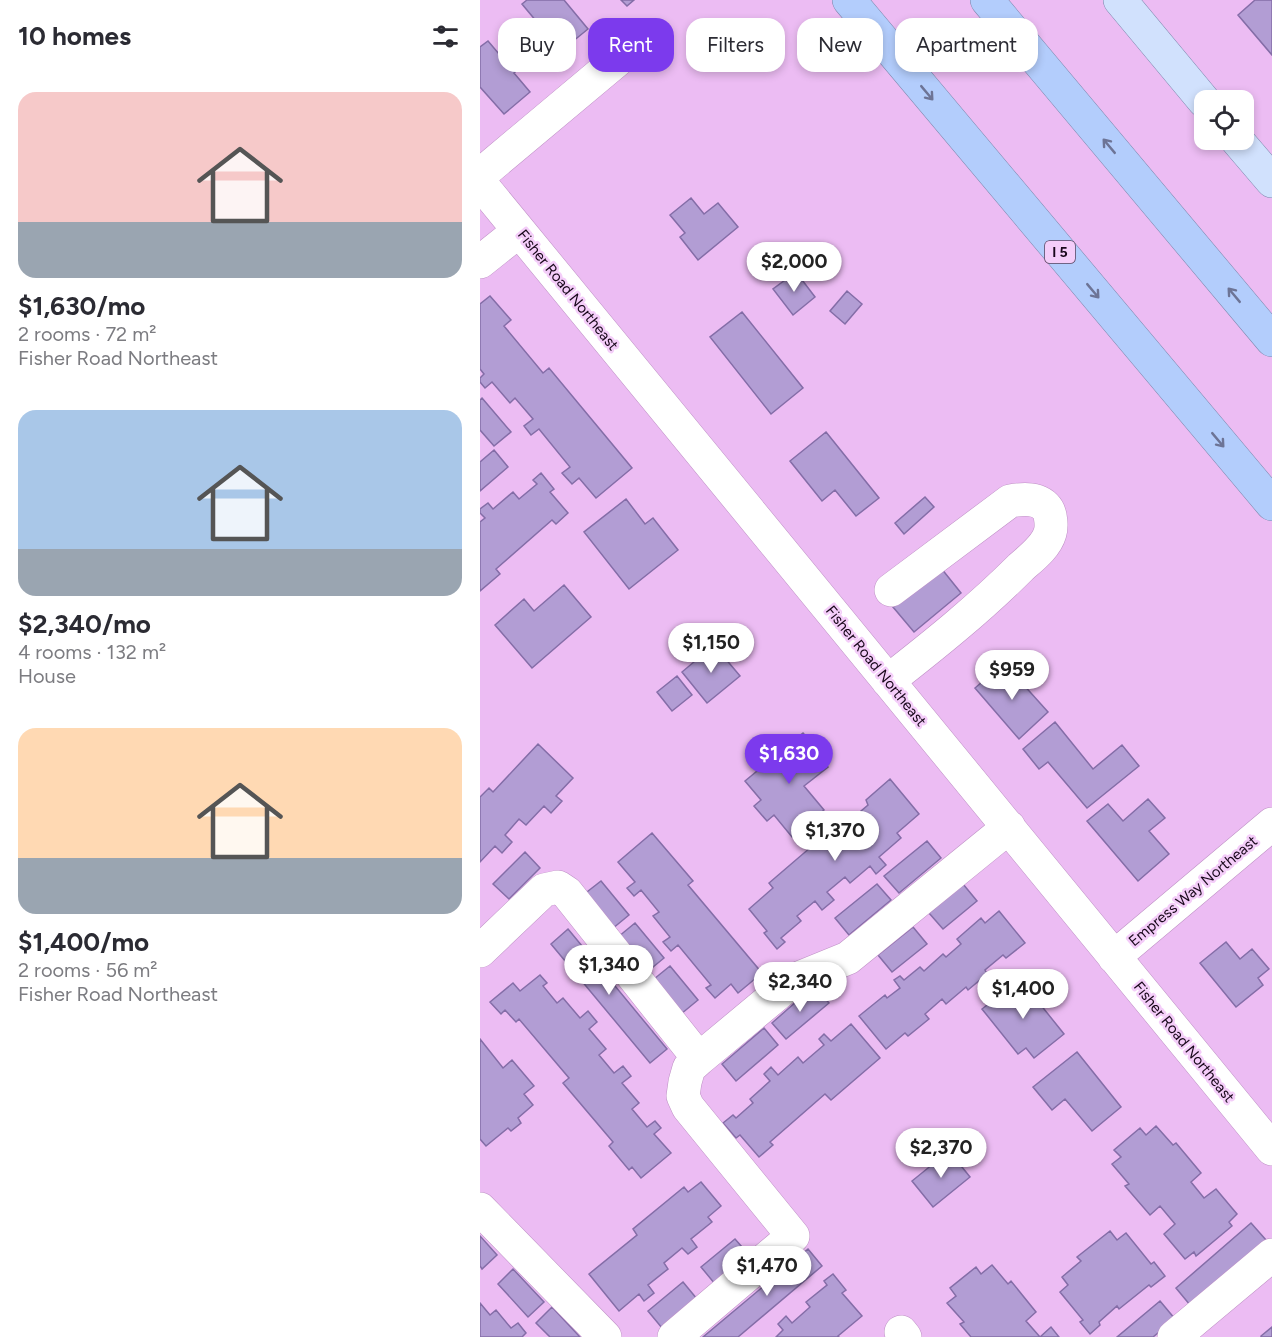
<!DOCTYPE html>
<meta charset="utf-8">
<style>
:root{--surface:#fff;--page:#f7f7f7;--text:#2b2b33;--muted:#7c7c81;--accent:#7c3aed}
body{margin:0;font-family:Figtree,sans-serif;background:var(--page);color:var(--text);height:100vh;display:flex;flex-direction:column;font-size:22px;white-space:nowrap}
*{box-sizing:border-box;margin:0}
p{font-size:20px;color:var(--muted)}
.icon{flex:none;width:33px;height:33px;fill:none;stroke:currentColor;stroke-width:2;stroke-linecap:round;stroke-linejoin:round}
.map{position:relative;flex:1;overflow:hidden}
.side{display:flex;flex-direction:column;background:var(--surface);width:480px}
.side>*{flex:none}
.hud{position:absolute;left:18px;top:18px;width:570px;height:54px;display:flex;gap:12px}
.fabs{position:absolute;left:714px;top:90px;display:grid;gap:12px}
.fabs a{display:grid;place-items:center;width:60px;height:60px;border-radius:12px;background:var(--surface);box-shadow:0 3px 9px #0003;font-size:30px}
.price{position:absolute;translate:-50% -51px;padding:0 14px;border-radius:21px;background:#fff;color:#222;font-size:20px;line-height:39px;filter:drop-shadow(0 2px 3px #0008)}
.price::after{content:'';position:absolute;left:50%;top:36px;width:18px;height:14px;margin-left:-9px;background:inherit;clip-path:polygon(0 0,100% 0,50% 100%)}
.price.on{background:var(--accent);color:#fff}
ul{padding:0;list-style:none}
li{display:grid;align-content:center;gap:12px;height:318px;padding:0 18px}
li span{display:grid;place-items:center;height:186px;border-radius:18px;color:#555}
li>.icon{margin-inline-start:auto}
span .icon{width:108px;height:108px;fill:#fffc;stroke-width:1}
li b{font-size:26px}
h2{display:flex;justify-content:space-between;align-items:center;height:72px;padding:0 18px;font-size:26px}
.chip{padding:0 21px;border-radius:18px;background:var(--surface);box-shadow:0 3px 9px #0003;font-size:21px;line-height:54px}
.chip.on{background:var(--accent);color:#fff}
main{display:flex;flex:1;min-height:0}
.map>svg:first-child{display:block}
.building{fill:#b29dd4;stroke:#846da7;stroke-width:1.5}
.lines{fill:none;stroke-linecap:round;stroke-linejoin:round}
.minor-casing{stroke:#bf91c6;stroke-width:34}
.major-casing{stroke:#7d88ad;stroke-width:34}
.highway-casing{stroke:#7d88ad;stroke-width:34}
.minor{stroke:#fff;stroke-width:33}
.major{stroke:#d1e1fd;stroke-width:33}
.highway{stroke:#b3cdfc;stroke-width:33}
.oneway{stroke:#6d7496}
.labels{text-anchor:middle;stroke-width:5;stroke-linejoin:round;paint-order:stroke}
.shield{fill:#f4cdf9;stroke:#5a425d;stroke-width:1.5}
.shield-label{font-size:14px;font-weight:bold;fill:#18071a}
.street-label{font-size:15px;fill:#18071a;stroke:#f4cdf9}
</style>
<main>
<section class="side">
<h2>10 homes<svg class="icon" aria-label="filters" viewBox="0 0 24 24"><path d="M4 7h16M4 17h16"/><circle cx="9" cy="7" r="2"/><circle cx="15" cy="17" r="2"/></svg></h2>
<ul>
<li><span style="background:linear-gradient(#f6c9c9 70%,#9aa5b1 0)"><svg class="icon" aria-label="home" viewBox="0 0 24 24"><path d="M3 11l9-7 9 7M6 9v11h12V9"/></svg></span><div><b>$1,630/mo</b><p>2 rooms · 72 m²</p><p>Fisher Road Northeast</p></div></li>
<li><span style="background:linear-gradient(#a9c7e8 75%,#9aa5b1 0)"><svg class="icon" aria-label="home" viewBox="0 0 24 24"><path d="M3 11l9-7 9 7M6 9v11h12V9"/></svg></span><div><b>$2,340/mo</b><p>4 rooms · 132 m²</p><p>House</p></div></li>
<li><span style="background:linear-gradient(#ffd9b3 70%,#9aa5b1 0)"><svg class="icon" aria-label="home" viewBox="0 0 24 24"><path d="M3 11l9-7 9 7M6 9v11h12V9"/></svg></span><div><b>$1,400/mo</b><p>2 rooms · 56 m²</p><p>Fisher Road Northeast</p></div></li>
</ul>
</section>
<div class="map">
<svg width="792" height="1337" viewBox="0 0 792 1337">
<rect width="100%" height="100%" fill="#ecbcf3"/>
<path class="building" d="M47,0h37l24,29 -27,22 -39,-47z
M141,0h13l-7,6z
M775,0h17v55l-34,-40z
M8,41l11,13 8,-7 15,19 -8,7 16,19 -26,22 -24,-27v-40z
M211,198l13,16 14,-11 20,24 -40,33 -18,-23 5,-4 -15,-18z
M316,272l19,25 -22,18 -20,-26z
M367,291l15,13 -17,20 -15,-13z
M10,296l21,24 -7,6 39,47 6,-5 83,100 -36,30 -17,-20 -7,6 -10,-11 8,-6 -31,-38 -8,6 -7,-9 9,-7 -18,-21 -5,5 -18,-21 -7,6 -5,-6v-4l4,-4 -4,-5v-65z
M262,312l61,76 -32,26 -61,-77z
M2,398l29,34 -17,14 -14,-16v-30z
M346,432l53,66 -23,18 -21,-26 -13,11 -32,-40z
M14,450l14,17 -28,24v-29z
M61,473l13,16 -4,3 18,21 -12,11 -4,-4 -56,49 4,5 -20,17v-69l5,-4 -5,-5v-4l8,-6 5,6 20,-17 6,7 18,-15 -4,-4z
M445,497l9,10 -30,27 -9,-11z
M146,499l19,25 8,-6 25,32 -49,39 -45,-57z
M461,568l20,25 -47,39 -21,-25z
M84,585l27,32 -59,51 -37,-43 29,-26 10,12z
M234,645l26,31 -33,27 -25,-31z
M524,663l44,49 -29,27 -44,-51z
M197,676l15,19 -20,16 -15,-19z
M575,722l38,47 29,-24 17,21 -52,42 -39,-46 -9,7 -16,-20z
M323,733l21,24 -2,2 6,8 -24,19 20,24 -32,27 -18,-22 -7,6 -13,-15 7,-6 -16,-19z
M58,744l35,34 -17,18 6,5 -11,12 -7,-7 -18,19 -7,-6 -14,16 7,7 -10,11 -7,-7 -15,16v-65l9,-9 4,4z
M410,779l29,35 -22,19 4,5 -22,19 7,8 -10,9 -6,-8 -20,17 -5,-6 -18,15 7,8 -12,10 -7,-9 -18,15 4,5 -20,17 4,4 -8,7 -13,-16 3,-2 -18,-22 24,-21 -4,-5 49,-42 3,4 47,-40 -2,-5z
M668,799l17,19 -16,13 20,23 -31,27 -51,-60 21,-17 15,17z
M172,833l41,48 -5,4 74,88 -24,20 -7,-9 -16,14 -9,-10 5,-3 -33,-40 -7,6 -8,-9 7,-5 -17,-21 6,-4 -18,-22 -7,6 -7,-8 8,-6 -17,-20z
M447,841l14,17 -42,35 -15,-17z
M45,852l15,16 -31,31 -16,-15z
M121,881l28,34 -17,14 -29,-34z
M397,884l14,16 -42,35 -14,-17z
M483,884l14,17 -34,28 -14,-16z
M519,911l26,32 -19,15 -3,-3 -18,15 2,4 -19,16 -2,-3 -20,17 -4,-5 -17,15 4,5 -21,17 -3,-3 -19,16 -27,-33 26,-21 2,3 13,-10 -6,-8 6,-4 4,4 16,-13 4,4 19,-17 3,3 15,-13 -4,-5 24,-21 4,5z
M155,923l29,35 -17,14 -29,-35z
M433,927l14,17 -35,28 -14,-17z
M88,929l99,120 -17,14 -99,-119z
M746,942l14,17 12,-10 17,20 -11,9 5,7 -27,22 -36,-44z
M190,966l28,34 -17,14 -27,-35z
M60,975l7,8 -4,3 14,17 6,-5 17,20 8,-7 9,11 -8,7 17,20 -7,6 15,18 9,-7 8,10 -9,7 17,20 -7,6 15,18 8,-6 6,7 -7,6 17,19 -30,25 -9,-11 -3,3 -20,-24 4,-4 -50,-59 6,-5 -50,-59 -3,3 -11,-12 -4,4 -11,-12 23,-19 7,8z
M540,979l44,55 -30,24 -8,-10 -8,6 -36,-45z
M334,986l15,17 -43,36 -14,-16z
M371,1024l29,34 -49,42 -6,-6 -55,48 3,3 -14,12 -19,-22 -4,3 -13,-15 10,-8 3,3 17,-15 -3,-4 20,-18 -6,-7 7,-7 7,8 20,-18 5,6 21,-18 -5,-6 5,-5 7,7z
M284,1028l14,17 -42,36 -14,-17z
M0,1039l23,29 9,-8 22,26 -10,8 9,11 -15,13 3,5 -10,8 -3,-3 -22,18 -6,-7z
M597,1052l44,55 -29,24 -27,-32 -13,11 -19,-23z
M676,1126l17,19 3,-2 25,30 -10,9 13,16 12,-9 21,25 -8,8 3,4 -36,30 -2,-4 -9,7 -21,-25 11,-10 -15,-18 -10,9 -25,-29 4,-2 -17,-20 9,-7 -7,-7 26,-22 6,7z
M469,1151l21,26 -37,30 -21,-26z
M221,1182l20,24 -13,11 4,5 -21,17 6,8 -9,7 -6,-6 -18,15 4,6 -20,16 6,8 -10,8 -5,-7 -20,17 -30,-37 48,-39 -4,-6 51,-42 4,5z
M771,1223l15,17 -76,65 -14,-17z
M630,1231l7,9 9,-7 25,31 3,-2 11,14 -14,11 -2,-2 -30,24 -2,-3 -18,16 1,3 -10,9 -10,-12 3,-2 -23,-28 8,-7 -6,-8 19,-16 -4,-4z
M0,1236l17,19 -15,14 -2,-3z
M255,1239l14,16 -34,29 -14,-17z
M328,1249l14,17 -84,71h-35z
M512,1265l16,19 3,-3 25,31 -10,9 14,16 11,-10 8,10h-88l-11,-13 4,-2 -17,-19 9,-7 -6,-8 26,-21 5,7z
M33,1269l31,33 -16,15 -30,-33z
M353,1274l13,16 -4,3 20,23 -24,20 1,1h-63l7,-7 -5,-6 8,-8 6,7 18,-16 -4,-5 21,-17 -3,-4z
M203,1282l14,17 -35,29 -14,-17z
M680,1301l15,18 -22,18h-36z
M0,1303l10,12 6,-5 15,18 7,-5 8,10 -4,4h-42z
M72,1307l28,30h-30l-14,-14z
M792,1327v10h-11v-1z"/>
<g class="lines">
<defs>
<path id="minor" d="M0,175l166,-139
M0,183l792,966
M0,262l39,-31
M408,681c46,-36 91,-72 133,-114 10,-9 25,-20 29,-34 2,-6 1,-18 -2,-23 -8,-13 -26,-11 -38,-9l-119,89
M0,951l64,-61 14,-3 9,6 132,166
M634,957l158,-133
M0,1209l125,128
M421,1332l4,5
M194,1337l119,-101 -105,-129 -5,-11 2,-14 4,-14 10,-9 95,-79 54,-22 161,-131
M694,1337l98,-82"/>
<path id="major" d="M640,0l84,101
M757,140l35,41"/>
<path id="highway" d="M369,0l423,504
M507,0l285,340"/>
</defs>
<use href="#minor" class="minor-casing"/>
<use href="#major" class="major-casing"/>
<use href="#highway" class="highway-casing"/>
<use href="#minor" class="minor"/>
<use href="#major" class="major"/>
<use href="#highway" class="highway"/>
</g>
<defs><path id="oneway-shaft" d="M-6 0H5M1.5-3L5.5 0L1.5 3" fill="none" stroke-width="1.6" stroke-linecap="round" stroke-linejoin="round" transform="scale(1.5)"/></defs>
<g class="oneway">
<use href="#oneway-shaft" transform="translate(447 93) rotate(50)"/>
<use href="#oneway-shaft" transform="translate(629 146) rotate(-130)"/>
<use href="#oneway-shaft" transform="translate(613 291) rotate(50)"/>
<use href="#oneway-shaft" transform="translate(754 295) rotate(-130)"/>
<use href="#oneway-shaft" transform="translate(738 440) rotate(50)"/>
</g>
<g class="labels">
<rect class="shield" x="565" y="241" width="30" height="22" rx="4.5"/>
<g class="shield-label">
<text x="580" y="257">I 5</text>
</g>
<g class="street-label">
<text transform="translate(88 290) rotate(51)" y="5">Fisher Road Northeast</text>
<text transform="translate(396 666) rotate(51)" y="5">Fisher Road Northeast</text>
<text transform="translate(713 891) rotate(-40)" y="5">Empress Way Northeast</text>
<text transform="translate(704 1042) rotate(51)" y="5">Fisher Road Northeast</text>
</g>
</g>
</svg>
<div class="fabs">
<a><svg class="icon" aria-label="locate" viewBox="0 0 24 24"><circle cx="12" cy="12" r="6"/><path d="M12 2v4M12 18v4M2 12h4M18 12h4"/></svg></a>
</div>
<b class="price" style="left:314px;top:293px">$2,000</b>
<b class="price" style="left:231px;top:674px">$1,150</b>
<b class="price" style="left:532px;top:701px">$959</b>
<b class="price on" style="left:309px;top:785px">$1,630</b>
<b class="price" style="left:355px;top:862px">$1,370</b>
<b class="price" style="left:129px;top:996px">$1,340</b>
<b class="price" style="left:320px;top:1013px">$2,340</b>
<b class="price" style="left:543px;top:1020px">$1,400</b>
<b class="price" style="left:461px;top:1179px">$2,370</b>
<b class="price" style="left:287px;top:1297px">$1,470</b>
<div class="hud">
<a class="chip">Buy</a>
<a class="chip on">Rent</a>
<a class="chip">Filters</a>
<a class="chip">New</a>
<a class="chip">Apartment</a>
</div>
</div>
</main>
